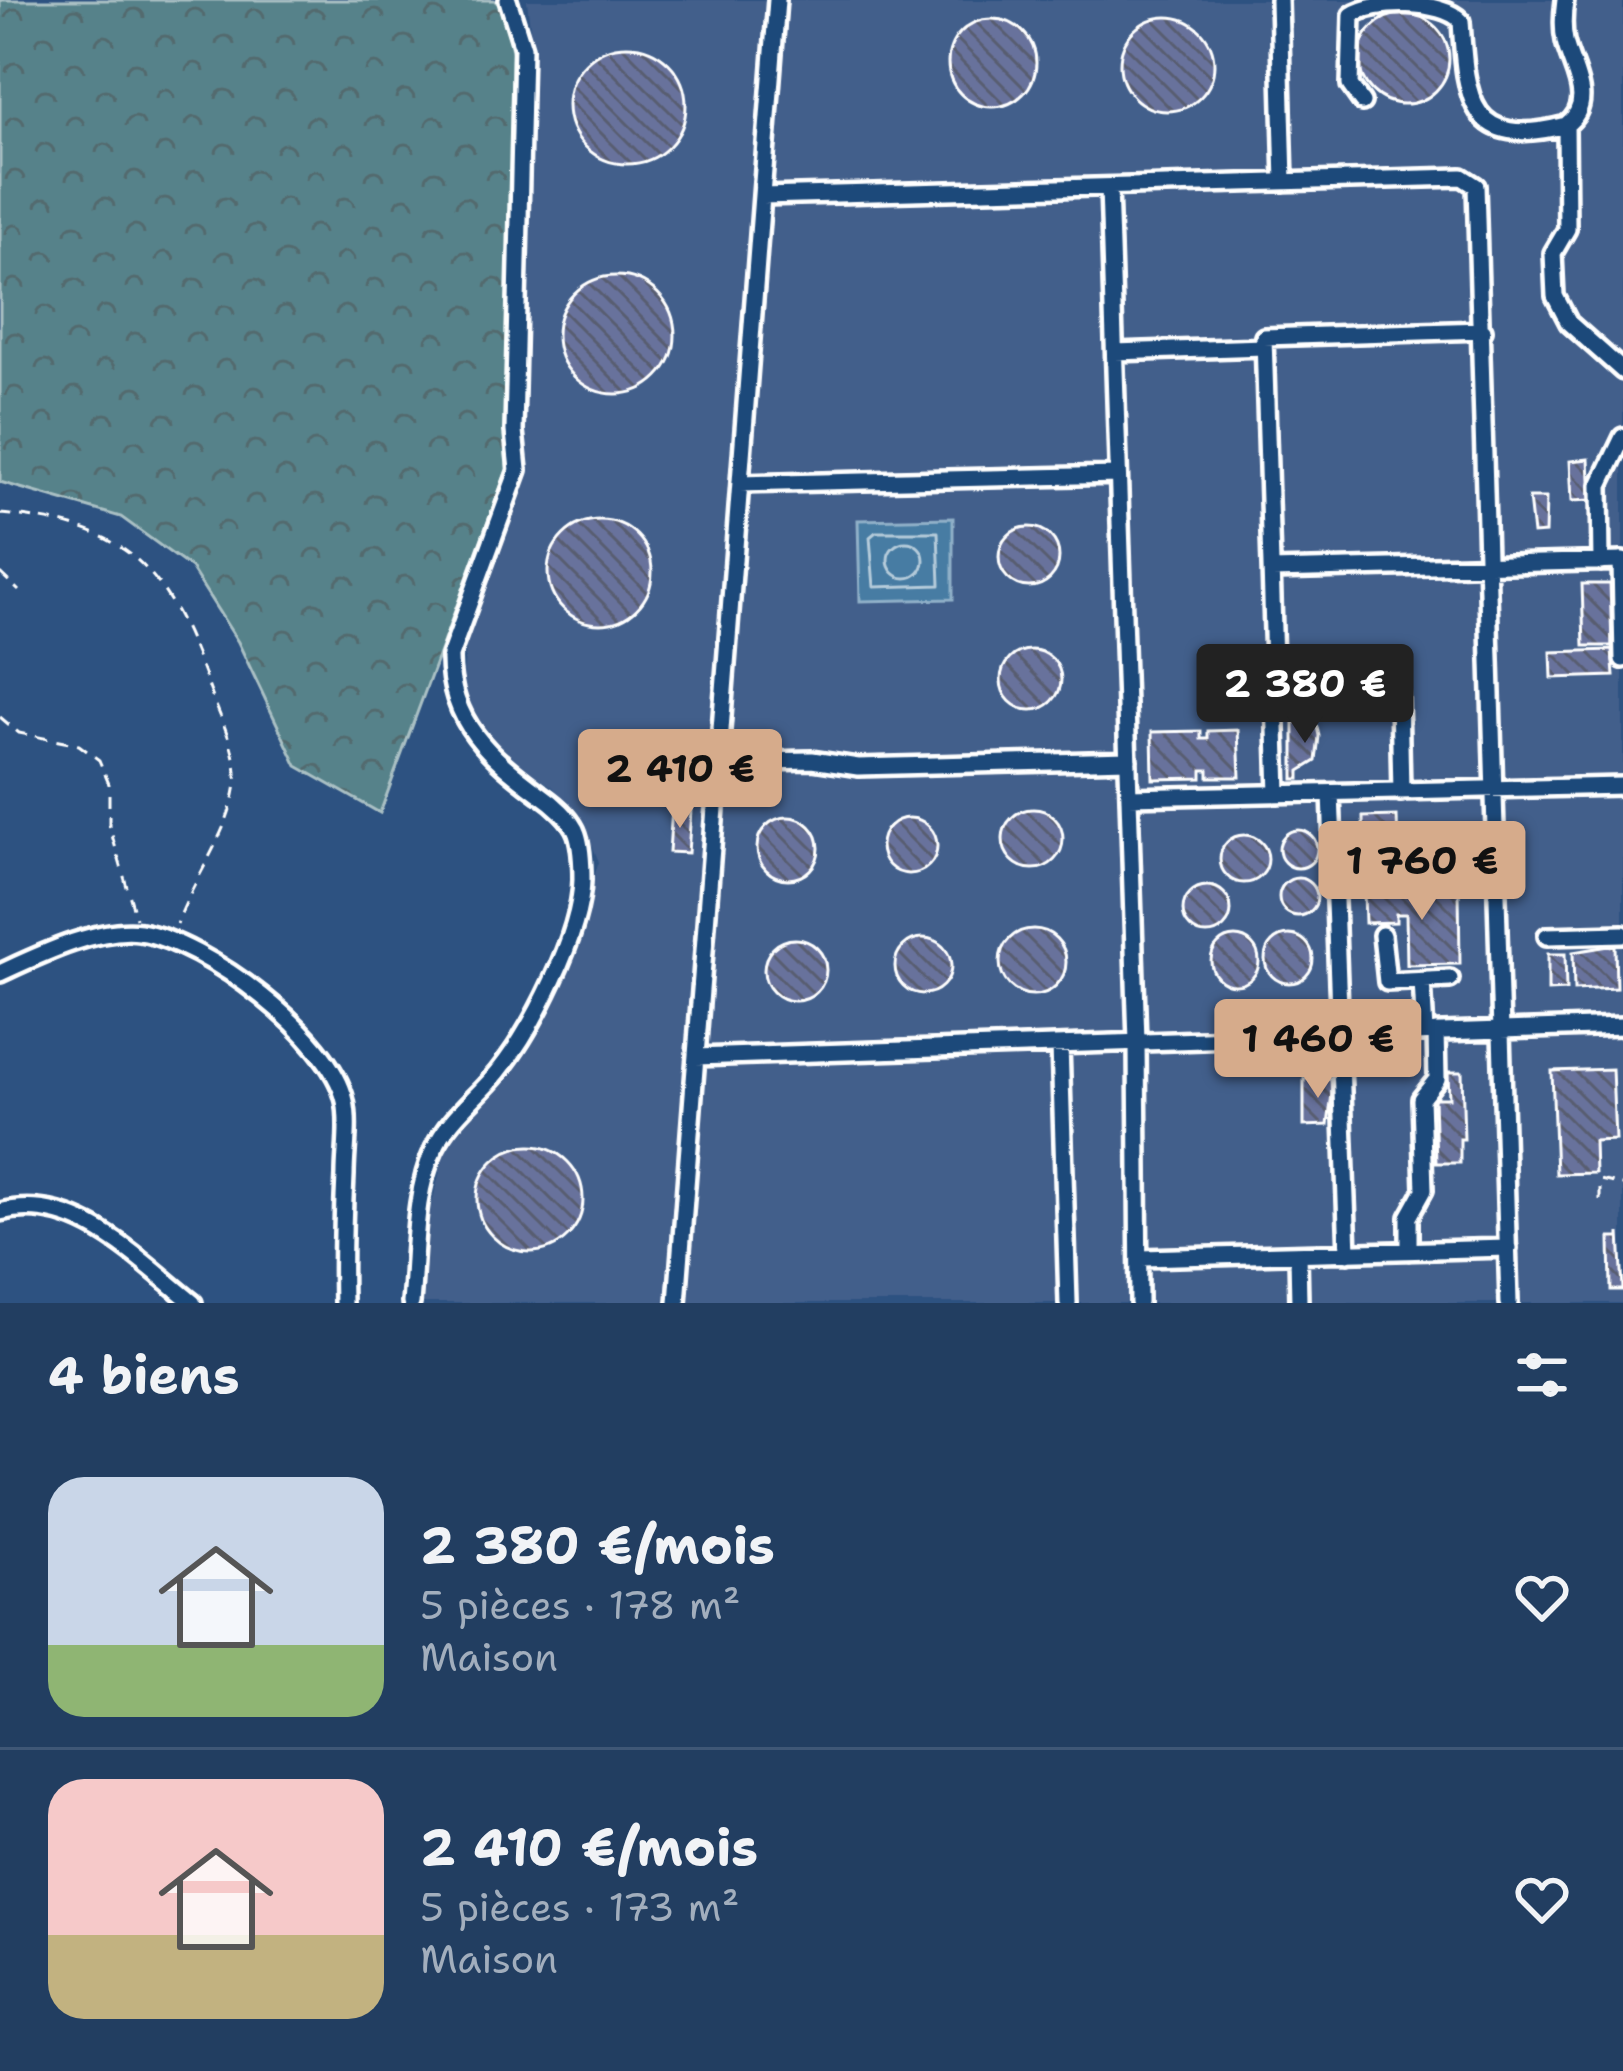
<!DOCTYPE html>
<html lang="fr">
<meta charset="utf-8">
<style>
:root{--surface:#223e61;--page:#2e496a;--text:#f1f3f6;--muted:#a2aebd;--line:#3f5776;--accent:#d6ab8b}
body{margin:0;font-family:"Shantell Sans",sans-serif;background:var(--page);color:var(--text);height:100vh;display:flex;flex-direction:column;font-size:45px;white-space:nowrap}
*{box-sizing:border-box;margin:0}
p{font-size:39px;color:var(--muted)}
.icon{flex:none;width:66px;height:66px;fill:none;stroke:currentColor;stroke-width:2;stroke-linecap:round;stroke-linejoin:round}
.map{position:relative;height:1303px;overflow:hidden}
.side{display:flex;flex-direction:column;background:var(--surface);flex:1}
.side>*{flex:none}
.price{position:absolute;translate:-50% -102px;padding:0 27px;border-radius:12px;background:var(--accent);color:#111;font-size:39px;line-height:78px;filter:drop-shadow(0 3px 6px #0008)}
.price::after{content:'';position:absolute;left:50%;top:72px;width:36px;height:27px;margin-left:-18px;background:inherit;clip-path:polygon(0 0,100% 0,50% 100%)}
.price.on{background:#222;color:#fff}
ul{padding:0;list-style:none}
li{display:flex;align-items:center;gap:36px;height:300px;padding:0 48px}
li+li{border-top:3px solid var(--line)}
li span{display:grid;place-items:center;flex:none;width:336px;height:240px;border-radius:36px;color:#555}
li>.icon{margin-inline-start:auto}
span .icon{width:144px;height:144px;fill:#fffc;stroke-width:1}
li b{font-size:51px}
h2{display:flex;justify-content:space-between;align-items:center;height:144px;padding:0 48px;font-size:51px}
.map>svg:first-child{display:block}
.built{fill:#425f8b}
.forest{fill:url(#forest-crowns);stroke:#aac0c4;stroke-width:3}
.water{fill:#467ca3;stroke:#90b0c8;stroke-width:3}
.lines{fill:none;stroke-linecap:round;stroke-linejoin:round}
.shore{stroke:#b5cbda;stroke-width:3}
.building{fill:url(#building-back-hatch);stroke:#fff;stroke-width:3}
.minor-casing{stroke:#fff;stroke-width:24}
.path{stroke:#fff;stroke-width:3;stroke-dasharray:12 9;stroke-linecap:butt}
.minor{stroke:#1f4a7a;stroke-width:15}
</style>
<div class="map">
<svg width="1623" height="1303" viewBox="0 0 1623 1303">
<defs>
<pattern id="forest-crowns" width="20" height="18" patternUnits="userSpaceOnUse" patternTransform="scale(3)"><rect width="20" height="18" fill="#56828a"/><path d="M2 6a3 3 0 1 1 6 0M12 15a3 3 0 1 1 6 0" fill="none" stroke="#526a6e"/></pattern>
<pattern id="building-back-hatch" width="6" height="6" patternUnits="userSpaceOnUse" patternTransform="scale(3)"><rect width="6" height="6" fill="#67729c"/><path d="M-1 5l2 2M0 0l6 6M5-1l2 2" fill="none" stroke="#585d70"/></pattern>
</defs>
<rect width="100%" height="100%" fill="#2d5281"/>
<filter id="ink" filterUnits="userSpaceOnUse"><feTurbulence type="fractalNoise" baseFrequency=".00833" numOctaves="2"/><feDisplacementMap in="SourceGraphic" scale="24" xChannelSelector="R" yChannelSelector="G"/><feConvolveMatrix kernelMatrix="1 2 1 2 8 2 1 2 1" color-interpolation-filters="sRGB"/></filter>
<g filter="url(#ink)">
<path class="built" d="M527,0h1096v1303h-1202l5,-75 22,-90 90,-103 61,-173 -15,-37 -31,-38 -52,-33 -26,-30 -14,-31 7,-63 57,-169 9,-398z"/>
<path class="forest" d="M0,0h494l11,10 7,42 -5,418 -127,343 -83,-47 -59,-124 -47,-74 -70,-51 -121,-35z"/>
<path class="water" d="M953,518v81l-93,2 -2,-81z"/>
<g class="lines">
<path class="shore" d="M876,532h62l2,53 -66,2 -4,-50z
M888 560a18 18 0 1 1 36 0a18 18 0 1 1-36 0Z"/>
</g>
<path class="building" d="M1359 59a45 45 0 1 1 90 0a45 45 0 1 1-90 0Z
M1120 64a47 47 0 1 1 94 0a47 47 0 1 1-94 0Z
M948 63a44 44 0 1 1 88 0a44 44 0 1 1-88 0Z
M568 105a59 59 0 1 1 118 0a59 59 0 1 1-118 0Z
M557 335a59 59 0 1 1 118 0a59 59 0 1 1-118 0Z
M1589,459l2,41 -19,1 -2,-40z
M1529,498h17l-1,35 -12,1z
M548 572a52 52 0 1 1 104 0a52 52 0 1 1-104 0Z
M999 557a30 30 0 1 1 60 0a30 30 0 1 1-60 0Z
M1582,584h28l2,62h-28z
M1612,650l2,26 -62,2 -1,-26z
M1001 680a30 30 0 1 1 60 0a30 30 0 1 1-60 0Z
M1294,723h22l3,13 -3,25 -16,10v8h-6z
M1238,730l2,47h-31v-7h-7v8l-49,1 -1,-47 49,-1v8h7v-8z
M672,808l19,2 -3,43 -19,-1z
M1003 839a30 30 0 1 1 60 0a30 30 0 1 1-60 0Z
M1397,816l1,30 47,-1 1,44 -82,3 -1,-75z
M757 848a31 31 0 1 1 62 0a31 31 0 1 1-62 0Z
M881 846a28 28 0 1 1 56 0a28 28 0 1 1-56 0Z
M1279 849a19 19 0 1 1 38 0a19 19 0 1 1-38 0Z
M1220 859a24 24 0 1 1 48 0a24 24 0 1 1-48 0Z
M1279 897a19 19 0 1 1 38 0a19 19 0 1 1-38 0Z
M1183 910a24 24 0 1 1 48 0a24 24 0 1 1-48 0Z
M1459,890l1,74 -53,1 -1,-51h-10v8l-31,1 -1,-31z
M1000 962a33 33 0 1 1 66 0a33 33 0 1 1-66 0Z
M1265 959a24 24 0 1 1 48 0a24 24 0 1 1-48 0Z
M1211 961a24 24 0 1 1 48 0a24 24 0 1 1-48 0Z
M895 966a28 28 0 1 1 56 0a28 28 0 1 1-56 0Z
M764 970a31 31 0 1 1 62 0a31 31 0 1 1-62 0Z
M1615,945l1,43 -42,2 -1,-38z
M1548,954h17l1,36 -18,1z
M1612,1069l3,71 -21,1 1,32 -39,1 -4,-103z
M1448,1072h14l2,67h-4v24h-24l-2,-65h15z
M1334,1078l-6,47 -24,1v-47z
M477 1199a53 53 0 1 1 106 0a53 53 0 1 1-106 0Z
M1620,1233l3,57h-12l-1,-52h10z"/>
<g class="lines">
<defs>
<path id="minor" d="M1279,0l5,182
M1565,0c-2,14 -3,27 0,41 6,28 32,61 1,84l1,104 -14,24 2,43 14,27 54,48
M1362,102l-12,-17 2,-70c22,-15 90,-15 109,6 5,77 7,130 105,104
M1109,187l28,855 2,261
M762,196l700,-19 14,9 33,1117
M1115,352l149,-5
M740,484l378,-9
M1621,561l2,98
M1601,562l-1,-77 23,-48
M1272,570l351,-9
M1399,696l2,96
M719,762l93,-2 46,7 270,-7
M1331,793l17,460
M1278,794l-14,-457 219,-7
M1129,797l494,-11
M1382,935l5,47 63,-3
M1547,936l76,-2
M0,973c37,-17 98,-47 140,-41 65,10 191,104 205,169 5,22 0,51 0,74 -2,42 -3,85 -2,128
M1422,981l3,51
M1060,1045l8,258
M696,1057l927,-31
M0,1212c77,-20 139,48 193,91
M1409,1251v-34l15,-27 -3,-91 16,-20 -1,-47
M1298,1254l1,49
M1142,1258l366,-10
M411,1303c5,-49 2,-109 23,-154 16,-33 42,-50 64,-77 34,-42 83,-137 84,-192 0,-13 -1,-34 -5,-46 -5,-15 -24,-31 -37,-40 -50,-37 -91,-72 -90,-138l68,-186 -4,-39 9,-383 -15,-48
M677,1303l100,-1303"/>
</defs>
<use href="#minor" class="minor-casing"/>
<path class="path" d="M0,514c136,11 167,59 211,179 11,29 30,65 24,97 -8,45 -42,90 -58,134
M0,573l19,18
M0,717l19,16 60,12 20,15 10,24v41l27,93
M1600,1200v-20l23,5"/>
<use href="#minor" class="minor"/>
</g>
</g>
</svg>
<b class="price on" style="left:1305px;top:746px">2 380 €</b>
<b class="price" style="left:680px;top:831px">2 410 €</b>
<b class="price" style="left:1422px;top:923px">1 760 €</b>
<b class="price" style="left:1318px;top:1101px">1 460 €</b>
</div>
<section class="side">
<h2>4 biens<svg class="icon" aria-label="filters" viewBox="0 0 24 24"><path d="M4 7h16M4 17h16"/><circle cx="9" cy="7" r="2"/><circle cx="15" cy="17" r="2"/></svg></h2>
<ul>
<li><span style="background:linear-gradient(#c9d6e8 70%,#8fb573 0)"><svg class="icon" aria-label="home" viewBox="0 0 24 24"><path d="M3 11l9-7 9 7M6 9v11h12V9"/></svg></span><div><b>2 380 €/mois</b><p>5 pièces · 178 m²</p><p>Maison</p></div><svg class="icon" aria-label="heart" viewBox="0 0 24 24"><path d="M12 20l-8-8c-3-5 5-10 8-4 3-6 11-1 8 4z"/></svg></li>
<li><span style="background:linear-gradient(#f6c9c9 65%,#c2b280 0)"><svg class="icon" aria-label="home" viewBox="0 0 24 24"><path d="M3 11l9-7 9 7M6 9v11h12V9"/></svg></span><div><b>2 410 €/mois</b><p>5 pièces · 173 m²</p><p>Maison</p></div><svg class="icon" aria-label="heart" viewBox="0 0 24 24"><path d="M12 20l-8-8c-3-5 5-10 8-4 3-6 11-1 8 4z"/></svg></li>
</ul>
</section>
